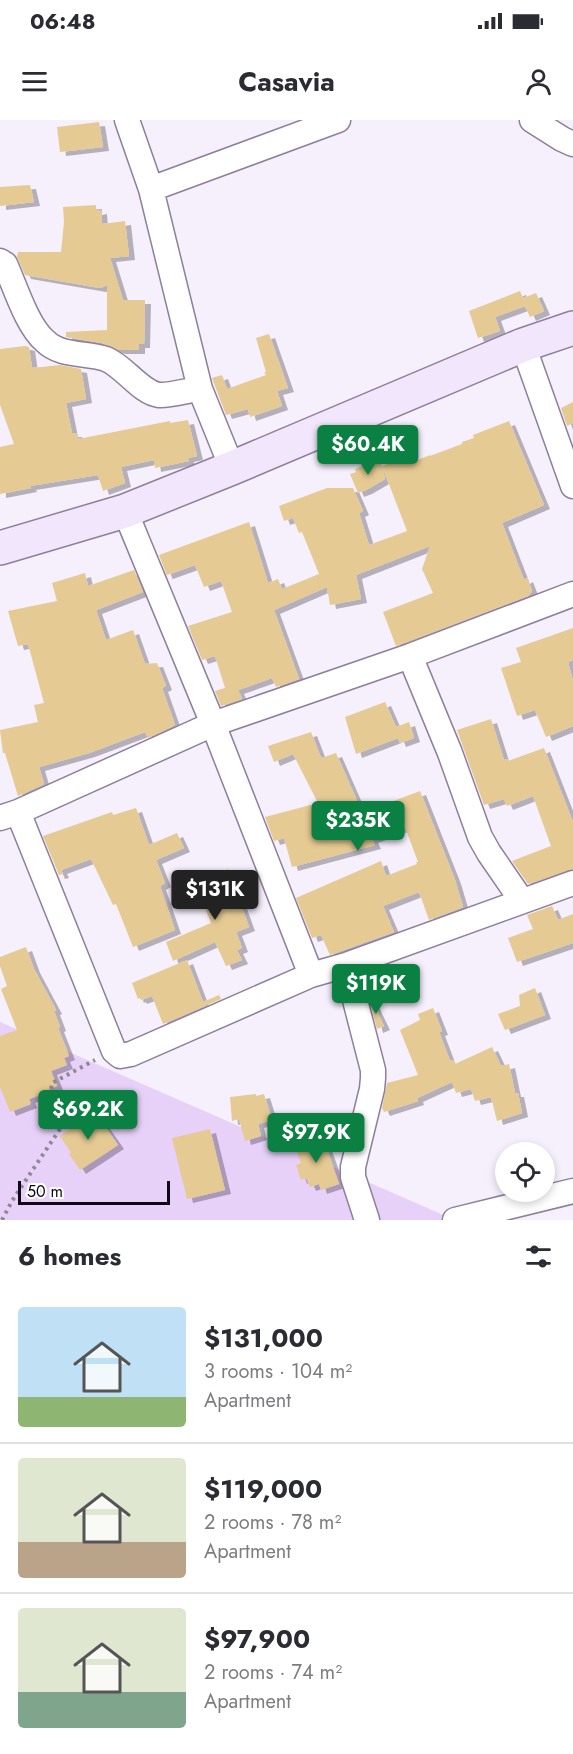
<!DOCTYPE html>
<meta charset="utf-8">
<style>
:root{--surface:#fff;--page:#f2f2f3;--text:#2b2b33;--muted:#7c7c81;--line:#e1e1e2;--accent:#0b8043}
body{margin:0;font-family:Jost,sans-serif;background:var(--page);color:var(--text);height:100vh;display:flex;flex-direction:column;font-size:22px;white-space:nowrap}
*{box-sizing:border-box;margin:0}
p{font-size:20px;color:var(--muted)}
.icon{flex:none;width:33px;height:33px;fill:none;stroke:currentColor;stroke-width:2;stroke-linecap:round;stroke-linejoin:round}
.map{position:relative;height:1100px;overflow:hidden}
.panel{display:flex;flex-direction:column;background:var(--surface);flex:1}
.panel>*{flex:none}
.tools{position:absolute;left:495px;top:1022px;display:grid;gap:12px}
.tools a{display:grid;place-items:center;width:60px;height:60px;border-radius:50%;background:var(--surface);box-shadow:0 3px 9px #0003;font-size:30px}
.scale{position:absolute;left:18px;bottom:15px;width:152px;box-sizing:border-box;padding-left:6px;border:3px solid #0e0912;border-top:0;font-size:16px;line-height:21px;white-space:nowrap;color:#0e0912;-webkit-text-stroke:4px #fff;paint-order:stroke}
.price{position:absolute;translate:-50% -51px;padding:0 14px;border-radius:6px;background:var(--accent);color:#fff;font-size:20px;line-height:39px;filter:drop-shadow(0 2px 3px #0008)}
.price::after{content:'';position:absolute;left:50%;top:36px;width:18px;height:14px;margin-left:-9px;background:inherit;clip-path:polygon(0 0,100% 0,50% 100%)}
.price.active{background:#222;color:#fff}
ul{padding:0;list-style:none}
li{display:flex;align-items:center;gap:18px;height:150px;padding:0 18px}
li+li{border-top:2px solid var(--line)}
li span{display:grid;place-items:center;flex:none;width:168px;height:120px;border-radius:6px;color:#555}
li>.icon{margin-inline-start:auto}
span .icon{width:72px;height:72px;fill:#fffc;stroke-width:1}
li b{font-size:26px}
h2{display:flex;justify-content:space-between;align-items:center;height:72px;padding:0 18px;font-size:26px}
.status{display:flex;justify-content:space-between;align-items:center;height:42px;padding:0 30px;background:var(--surface);direction:ltr}
.status svg{height:16px;fill:currentColor}
header{display:flex;justify-content:space-between;align-items:center;height:78px;padding:0 18px;background:var(--surface);font-size:27px;font-weight:700}
.map>svg:first-child{display:block}
.green{fill:#e7d1f8}
.building{fill:#e5ca93;filter:url(#shadow)}
.lines{fill:none;stroke-linecap:round;stroke-linejoin:round}
.street-casing{stroke:#8e7f9a;stroke-width:27}
.secondary-casing{stroke:#8e7f9a;stroke-width:36}
.path{stroke:#8e8893;stroke-width:4;stroke-dasharray:3 4.5;stroke-linecap:butt}
.street{stroke:#fff;stroke-width:24}
.secondary{stroke:#f2e6fc;stroke-width:33}
</style>
<div class="status"><b>06:48</b><svg viewBox="0 0 49 12"><path d="M0 12V9h3v3zM5 12V6h3v6zM10 12V3h3v9zM15 12V0h3v12zM26 1h20v11H26zM47 4h2v5h-2z"/></svg></div>
<header><svg class="icon" aria-label="menu" viewBox="0 0 24 24"><path d="M4 6h16M4 12h16M4 18h16"/></svg>Casavia<svg class="icon" aria-label="person" viewBox="0 0 24 24"><circle cx="12" cy="8" r="4"/><path d="M4 21q1-7 8-7t8 7"/></svg></header>
<div class="map">
<svg width="573" height="1100" viewBox="0 0 573 1100">
<defs>
<filter id="shadow"><feDropShadow dx="6" dy="4" stdDeviation="0" flood-color="#0004"/></filter>
</defs>
<rect width="100%" height="100%" fill="#f6effc"/>
<path class="green" d="M0,902l455,198h-455z"/>
<path class="building" d="M99,2l4,25 -43,5 -3,-25z
M30,65l4,17 -34,4v-19z
M96,85v6l5,-1 1,14 23,-3 4,35 -19,2 13,42h22l-1,44h-5v6h-20l-17,-7 -36,-6v-5l41,-2v-45l-7,3 -75,-13 -8,-18 1,-5h43l3,-30 -1,-15z
M520,171l3,7 13,-5 8,18 -14,6 -5,-11 -30,11 5,14 -22,7 -9,-27z
M269,214l19,54 -11,3 5,15 -32,11 -2,-8 -22,6 -14,-37 10,-3 5,14 39,-14 -2,-3h2l-10,-34z
M25,226l4,1 3,21 28,-3 21,4 5,30 -20,4 6,30h4l2,6 92,-18v2l18,-3 9,36 -9,2 1,3 -34,7 -1,-8 -33,7 4,16 -22,8 -5,-16 -68,11 1,2 -31,6v-47l14,-3 -14,-39v-56z
M573,282v21l-6,3 -6,-18z
M509,301l35,84 -42,18 22,57 3,-2 5,13 -4,5 -132,50 -13,-34 50,-19 -11,-24 8,-23 -74,29 5,24 -31,6 -3,-18 -53,23 25,69 -23,8 -4,-9 -34,12 4,9 -21,7 -6,-15 10,-3 -10,-32 -13,4 -14,-34 44,-14 -11,-31 -17,6 -9,-22 -28,10v1l-8,-21 90,-33 19,61 10,-4 4,10 37,-15 -17,-42 -3,1 -6,-15 -9,3 -5,-15 48,-18h26l10,23 -4,2 10,32 38,-14 -25,-65 25,-10 3,7 20,-8v1l32,-12v-2l12,-4 -1,-3z
M381,342l4,17 -19,11 -8,3 -8,-19 6,-2 -1,-3 15,-6v1z
M134,450l9,22 -47,18 10,30 27,-10 12,34 12,-1 9,23 -4,2 13,37 -27,13 -3,-6 -56,21 -50,14 5,17 -26,12 -13,-43h-2l-3,-23 38,-8 -4,-17 10,-2 -16,-59 -10,2 -10,-35 49,-10 -5,-18 33,-10 3,13z
M573,508v32l-5,2 5,19v45l-27,11 -11,-27 -18,6 -16,-48 20,-6 -5,-14z
M385,582l11,25 13,-5 5,16 -14,5 -2,-5 -42,16 -11,-37z
M491,599l13,41 4,-1v2l36,-13 29,74v47l-45,15 -16,-23 39,-15 -18,-50 -26,10 -3,-7 -20,6 -27,-75z
M311,612l10,26 15,-5 25,57 13,-5 1,3 45,-17 35,89 8,27 -34,13 -10,-28 -36,14 11,26 -64,23 -9,-20 -9,3 -16,-40 85,-37 5,15 31,-12 -1,-2h2l-13,-35 -33,12 3,6 -83,22 -8,-29 -10,3 -9,-24 53,-14 -25,-49 -19,8 -6,-16z
M136,688l13,37 28,-12 7,15 -28,12 9,23 -5,3 15,44 -42,17 -17,-43 -3,1 -22,-46 -30,11 2,4 -4,1 -16,-39 69,-24 1,3z
M228,749l21,58 -13,5 6,16 -5,2 5,10 -16,6 -11,-24 -42,19 -7,-19 45,-19 -16,-42z
M552,786l6,14 15,-6v29l-56,19 -9,-24 25,-9 -6,-14z
M26,827l8,22 22,41 -2,1 6,16 -2,1 11,28 -5,2 3,7 -16,6 6,15 -15,6 1,2 -14,5 2,5 -21,8 -10,-25v-51l17,-6 -16,-41 6,-3 -7,-20v-9z
M187,840l16,42 16,-7 2,4 -58,25 -11,-28 -11,4 -1,-2 -2,1 -6,-16z
M535,868l10,27 -40,15 -7,-16 22,-8 -1,-11z
M367,871l17,35 -7,3z
M433,888l9,23 -3,1 11,29 4,-1 1,4 37,-17 9,19 8,-2 6,29h3l4,20 -25,8 -6,-24 -16,4 -4,-12 -15,4 -4,-11 -35,16 1,3 -34,11 -2,-4 5,-25 31,-8 -18,-45 20,-10 -2,-6z
M256,974v2l8,-2 8,26 -14,4 3,12 -16,5 -6,-22 -7,2 -2,-24z
M95,992l23,33 -38,25 -11,-16 2,-1 -11,-17z
M210,1009l15,61 -38,9 -15,-61z
M322,1015l17,49 -18,6 -2,-6 -9,3 -4,-9 -5,2 -5,-15 5,-2 -5,-14 7,-2 -2,-5z"/>
<g class="lines">
<defs>
<path id="street" d="M127,0l24,69 49,200 32,79
M532,0l30,19 11,5
M151,69l187,-69
M0,141l5,3c10,22 22,62 40,77 16,16 41,11 61,18 18,7 35,34 53,36 11,1 29,-5 41,-6
M523,225l50,141
M125,391l88,213 98,251
M410,536l40,97 30,84 9,16 33,48
M18,692l96,239 6,5 11,-2 180,-79 35,-10 227,-82
M0,698l18,-6 195,-88 197,-68 163,-62
M346,845l27,105v8l-1,11 -19,78v10l14,43
M455,1100l118,-29"/>
<path id="secondary" d="M0,428l125,-37 107,-43 291,-123 50,-17"/>
</defs>
<use href="#street" class="street-casing"/>
<use href="#secondary" class="secondary-casing"/>
<path class="path" d="M2,1100l10,-19 48,-72c6,-17 -12,-29 -8,-46l43,-23"/>
<use href="#street" class="street"/>
<use href="#secondary" class="secondary"/>
</g>
</svg>
<div class="tools">
<a><svg class="icon" aria-label="locate" viewBox="0 0 24 24"><circle cx="12" cy="12" r="6"/><path d="M12 2v4M12 18v4M2 12h4M18 12h4"/></svg></a>
</div>
<div class="scale">50 m</div>
<b class="price" style="left:368px;top:356px">$60.4K</b>
<b class="price" style="left:358px;top:732px">$235K</b>
<b class="price active" style="left:215px;top:801px">$131K</b>
<b class="price" style="left:376px;top:895px">$119K</b>
<b class="price" style="left:88px;top:1021px">$69.2K</b>
<b class="price" style="left:316px;top:1044px">$97.9K</b>
</div>
<section class="panel">
<h2>6 homes<svg class="icon" aria-label="filters" viewBox="0 0 24 24"><path d="M4 7h16M4 17h16"/><circle cx="9" cy="7" r="2"/><circle cx="15" cy="17" r="2"/></svg></h2>
<ul>
<li><span style="background:linear-gradient(#bfe0f5 75%,#8fb573 0)"><svg class="icon" aria-label="home" viewBox="0 0 24 24"><path d="M3 11l9-7 9 7M6 9v11h12V9"/></svg></span><div><b>$131,000</b><p>3 rooms · 104 m²</p><p>Apartment</p></div></li>
<li><span style="background:linear-gradient(#dfe7d0 70%,#b9a48a 0)"><svg class="icon" aria-label="home" viewBox="0 0 24 24"><path d="M3 11l9-7 9 7M6 9v11h12V9"/></svg></span><div><b>$119,000</b><p>2 rooms · 78 m²</p><p>Apartment</p></div></li>
<li><span style="background:linear-gradient(#dfe7d0 70%,#7fa58c 0)"><svg class="icon" aria-label="home" viewBox="0 0 24 24"><path d="M3 11l9-7 9 7M6 9v11h12V9"/></svg></span><div><b>$97,900</b><p>2 rooms · 74 m²</p><p>Apartment</p></div></li>
</ul>
</section>
